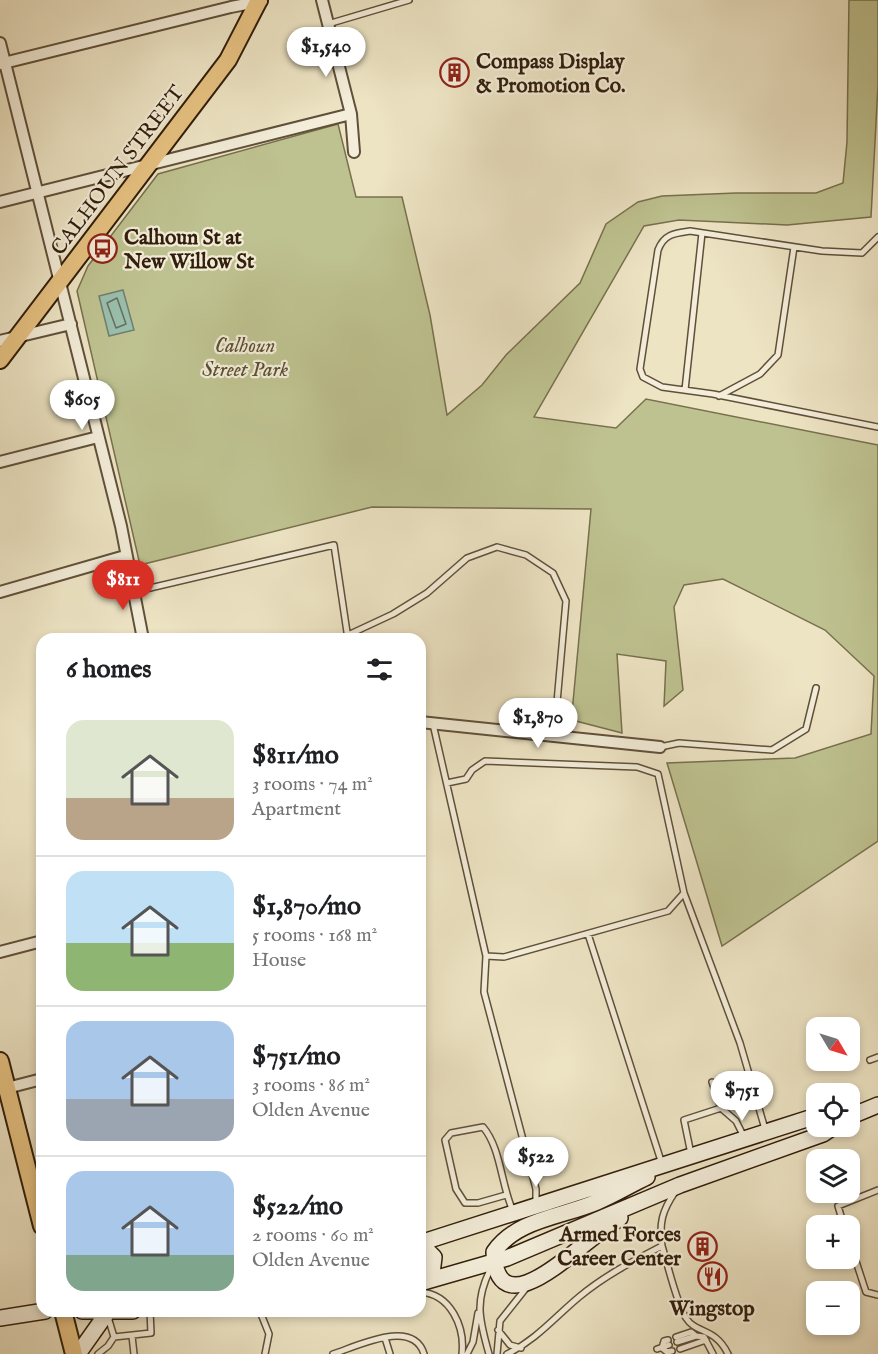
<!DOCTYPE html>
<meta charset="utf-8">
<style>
:root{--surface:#fff;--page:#f6f6f6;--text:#202124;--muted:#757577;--line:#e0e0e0;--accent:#d93025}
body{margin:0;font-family:"IM FELL English",serif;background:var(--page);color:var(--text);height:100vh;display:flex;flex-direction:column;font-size:22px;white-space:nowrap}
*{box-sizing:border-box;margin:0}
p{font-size:20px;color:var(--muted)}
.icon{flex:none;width:33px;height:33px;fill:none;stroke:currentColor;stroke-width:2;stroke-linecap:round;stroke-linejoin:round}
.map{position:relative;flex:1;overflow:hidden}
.details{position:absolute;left:36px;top:633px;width:390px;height:684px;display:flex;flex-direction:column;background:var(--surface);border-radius:18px;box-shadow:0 3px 9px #0003}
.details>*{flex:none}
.needle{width:39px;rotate:128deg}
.fabs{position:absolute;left:806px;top:1017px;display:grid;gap:12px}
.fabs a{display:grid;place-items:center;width:54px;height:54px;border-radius:12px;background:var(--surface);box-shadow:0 3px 9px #0003;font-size:30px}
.price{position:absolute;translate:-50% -51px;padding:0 14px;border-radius:21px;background:#fff;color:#222;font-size:20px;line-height:39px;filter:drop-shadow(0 2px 3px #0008)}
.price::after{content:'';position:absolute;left:50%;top:36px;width:18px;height:14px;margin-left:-9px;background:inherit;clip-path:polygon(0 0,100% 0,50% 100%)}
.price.current{background:var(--accent);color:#fff}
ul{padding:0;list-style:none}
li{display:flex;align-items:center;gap:18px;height:150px;padding:0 30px}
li+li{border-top:2px solid var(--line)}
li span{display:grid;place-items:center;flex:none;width:168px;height:120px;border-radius:18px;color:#555}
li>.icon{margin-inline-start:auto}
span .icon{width:72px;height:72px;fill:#fffc;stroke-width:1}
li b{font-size:26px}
h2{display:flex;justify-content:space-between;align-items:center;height:72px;padding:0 30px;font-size:26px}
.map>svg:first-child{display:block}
.green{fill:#bec290;stroke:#78704e;stroke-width:1.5}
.water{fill:#9abfae;stroke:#707f6d;stroke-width:1.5}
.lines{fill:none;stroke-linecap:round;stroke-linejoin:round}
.shore{stroke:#666e5d;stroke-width:1.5}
.service-casing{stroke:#60503a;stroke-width:8}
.minor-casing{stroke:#60503a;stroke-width:14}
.secondary-casing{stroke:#311e0c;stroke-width:18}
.primary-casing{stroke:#311e0c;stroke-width:20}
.service{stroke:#f3edd9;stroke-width:5}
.minor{stroke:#f3edd9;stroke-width:10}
.secondary{stroke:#f3edd9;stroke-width:15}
.primary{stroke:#e6c282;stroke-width:16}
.labels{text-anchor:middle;stroke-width:4.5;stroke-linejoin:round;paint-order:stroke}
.poi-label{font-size:21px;font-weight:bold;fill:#311e0c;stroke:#f3edd9;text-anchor:start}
.street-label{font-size:21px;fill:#311e0c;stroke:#f3edd9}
.park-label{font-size:21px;font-style:italic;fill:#5b4f34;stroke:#f3edd9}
</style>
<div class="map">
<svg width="878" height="1354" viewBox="0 0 878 1354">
<rect width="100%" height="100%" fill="#ede4c4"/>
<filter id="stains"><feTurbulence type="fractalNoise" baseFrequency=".00333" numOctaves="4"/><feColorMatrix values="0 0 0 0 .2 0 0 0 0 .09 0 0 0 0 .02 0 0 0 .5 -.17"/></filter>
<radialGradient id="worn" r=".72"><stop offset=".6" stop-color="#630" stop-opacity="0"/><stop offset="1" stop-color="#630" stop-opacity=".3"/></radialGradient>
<path class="green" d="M849,0h29v85l-7,132 -84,8 -108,-5 -35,6 -110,191 82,11 30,-29 232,46v396l-156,105 -55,-183 128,-5 76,-24 3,-58 -49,-46 -102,-51 -39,6 -10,22 9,83 -19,16 2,-45 -49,-7 5,79 -46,-12 -4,-8 19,-204 -219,-2 -232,58 -63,-274 11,-25 70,-92 180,-50 18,73h46l28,118 17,100 35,-30 24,-30 74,-72 26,-59 32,-22 24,-6 74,-3h80l27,-10 4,-41z"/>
<path class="water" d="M123,290l11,40 -25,6 -10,-40z"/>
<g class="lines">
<path class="shore" d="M117,298l9,26 -10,4 -9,-25z"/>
<defs>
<path id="service" d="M328,24l81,-24
M878,237l-16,16 -40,-2 -132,-20c-15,2 -26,3 -32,19l-18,119 3,8 19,10 51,7 165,33
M685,390l17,-157
M719,396l41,-22 18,-19 16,-108
M133,592l201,-47 14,94
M348,635l45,-21 34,-21 40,-35 30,-11 29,8 27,18 13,28 -12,135
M433,724l53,232 18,1 164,-46 16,-18 -26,-119 -21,-7 -152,-6 -13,9 -6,9 -19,4
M660,747l19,-4 93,7 34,-21 10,-41
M684,893l56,150 25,86
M588,934l74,230
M486,956l-2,36 52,197v15
M870,1060l8,-3
M712,1082l9,26 15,13 8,16
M41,1109h1
M691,1154l-7,-34 37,-12
M506,1195l-28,8h-13l-9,-14 -11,-49 6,-7 32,-6c18,21 18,58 30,84
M844,1226l-6,-20 40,-16
M849,1240l17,52 12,3
M662,1246c-3,-23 0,-35 13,-54
M420,1292c31,2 45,35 42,62
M256,1311l5,3 8,20 -4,20
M108,1317l6,20 37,-4 -1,-22
M498,1330l12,15 11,3
M132,1336l2,18
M676,1337l15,-5 5,4
M385,1338l5,16
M677,1342l19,-6 8,1 9,17
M662,1348l5,4 5,-1
M662,1348l2,-7 4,-1
M657,1349l12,-4
M680,1349l26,-9
M98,1354l10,-8 6,-9
M333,1354c25,-8 80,-36 91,0
M467,1354l6,-12 5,-29
M489,1354c-10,-35 -15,-54 3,-88
M497,1354l3,-33 27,-34
M507,1354c29,-14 48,-37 72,-57 25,-21 54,-36 83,-51 6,19 14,56 24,72 10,16 29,9 42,36"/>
<path id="minor" d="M322,0l29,114 3,38
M0,43l121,483 22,113
M0,64l231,-57 31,-6
M0,202l351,-88
M0,341l71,-17
M0,462l98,-25
M0,592l125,-36
M420,722l240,25
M0,952l42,-11
M7,1088l35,-9"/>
<path id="secondary" d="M849,1117l29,-12
M620,1218c-12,8 -23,16 -34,25 -24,19 -90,79 -92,9 23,-33 68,-35 103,-50 17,-7 33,-17 50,-25
M420,1243l396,-127
M420,1249l7,1 7,7 -2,17 -6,7
M420,1283l87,-25 173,-73 143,-51 12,-8
M82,1311h51
M0,1318l45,-7
M78,1354l29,-41"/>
<path id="primary" d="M0,360l228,-300 31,-60
M0,1061l42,165
M63,1311l11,43"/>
</defs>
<use href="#service" class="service-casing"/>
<use href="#minor" class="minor-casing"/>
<use href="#secondary" class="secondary-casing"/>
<use href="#primary" class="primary-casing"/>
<use href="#service" class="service"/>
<use href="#minor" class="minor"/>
<use href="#secondary" class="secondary"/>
<use href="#primary" class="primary"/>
</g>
<defs>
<symbol id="building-ring" viewBox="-11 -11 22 22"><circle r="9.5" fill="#f3edd9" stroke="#8f2418" stroke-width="1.5"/><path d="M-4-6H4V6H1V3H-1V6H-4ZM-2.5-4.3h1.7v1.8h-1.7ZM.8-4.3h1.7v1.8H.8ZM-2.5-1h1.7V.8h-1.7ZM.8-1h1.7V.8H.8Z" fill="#8f2418"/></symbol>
<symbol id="bus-ring" viewBox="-11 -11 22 22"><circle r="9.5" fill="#f3edd9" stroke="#8f2418" stroke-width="1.5"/><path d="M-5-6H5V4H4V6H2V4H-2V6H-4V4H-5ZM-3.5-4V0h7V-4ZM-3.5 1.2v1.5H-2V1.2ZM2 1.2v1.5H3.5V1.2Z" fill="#8f2418"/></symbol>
<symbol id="restaurant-ring" viewBox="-11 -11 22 22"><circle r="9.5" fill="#f3edd9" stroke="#8f2418" stroke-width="1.5"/><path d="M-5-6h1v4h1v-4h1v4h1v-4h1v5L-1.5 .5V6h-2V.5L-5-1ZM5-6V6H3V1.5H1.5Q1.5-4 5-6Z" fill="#8f2418"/></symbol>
</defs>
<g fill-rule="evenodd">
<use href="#building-ring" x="438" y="56" width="33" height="33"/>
<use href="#bus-ring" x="86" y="232" width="33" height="33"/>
<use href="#building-ring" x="686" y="1230" width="33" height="33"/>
<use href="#restaurant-ring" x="696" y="1260" width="33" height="33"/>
</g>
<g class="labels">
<g class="poi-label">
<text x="476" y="68">Compass Display<tspan x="476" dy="24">&amp; Promotion Co.</tspan></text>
<text x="124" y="244">Calhoun St at<tspan x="124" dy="24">New Willow St</tspan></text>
<text x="681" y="1241" text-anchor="end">Armed Forces<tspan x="681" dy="24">Career Center</tspan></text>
<text x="712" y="1315" text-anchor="middle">Wingstop</text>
</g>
<g class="street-label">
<text transform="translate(117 170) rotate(-53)" y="7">CALHOUN STREET</text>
</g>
<g class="park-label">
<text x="245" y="352">Calhoun<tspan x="245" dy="24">Street Park</tspan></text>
</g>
</g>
<rect width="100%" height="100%" filter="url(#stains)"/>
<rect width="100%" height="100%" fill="url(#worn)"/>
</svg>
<div class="fabs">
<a><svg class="needle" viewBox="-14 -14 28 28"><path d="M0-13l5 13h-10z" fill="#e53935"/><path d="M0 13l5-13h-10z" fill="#757577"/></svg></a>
<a><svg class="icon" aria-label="locate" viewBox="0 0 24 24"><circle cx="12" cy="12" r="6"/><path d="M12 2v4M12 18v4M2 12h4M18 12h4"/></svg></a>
<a><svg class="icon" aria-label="layers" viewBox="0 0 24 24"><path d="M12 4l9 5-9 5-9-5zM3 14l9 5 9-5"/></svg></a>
<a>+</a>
<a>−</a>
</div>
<b class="price" style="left:326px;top:78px">$1,540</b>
<b class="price" style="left:82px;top:431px">$605</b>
<b class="price current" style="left:123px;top:611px">$811</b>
<b class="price" style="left:538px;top:749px">$1,870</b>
<b class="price" style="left:742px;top:1122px">$751</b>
<b class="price" style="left:536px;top:1188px">$522</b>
<section class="details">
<h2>6 homes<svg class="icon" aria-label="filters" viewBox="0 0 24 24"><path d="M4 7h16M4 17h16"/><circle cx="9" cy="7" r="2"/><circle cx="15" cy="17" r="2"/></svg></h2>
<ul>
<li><span style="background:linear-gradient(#dfe7d0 65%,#b9a48a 0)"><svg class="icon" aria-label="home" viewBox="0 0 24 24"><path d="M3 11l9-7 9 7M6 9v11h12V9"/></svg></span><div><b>$811/mo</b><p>3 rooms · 74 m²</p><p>Apartment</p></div></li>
<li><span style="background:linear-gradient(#bfe0f5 60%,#8fb573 0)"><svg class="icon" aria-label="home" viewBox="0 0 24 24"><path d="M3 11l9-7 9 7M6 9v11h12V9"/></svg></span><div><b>$1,870/mo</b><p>5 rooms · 168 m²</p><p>House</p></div></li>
<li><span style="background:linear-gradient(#a9c7e8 65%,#9aa5b1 0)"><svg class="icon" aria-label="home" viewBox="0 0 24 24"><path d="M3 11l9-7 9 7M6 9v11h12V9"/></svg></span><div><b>$751/mo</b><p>3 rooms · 86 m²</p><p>Olden Avenue</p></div></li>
<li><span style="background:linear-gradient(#a9c7e8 70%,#7fa58c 0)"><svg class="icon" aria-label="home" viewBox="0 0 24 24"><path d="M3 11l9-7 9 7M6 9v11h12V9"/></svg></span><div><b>$522/mo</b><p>2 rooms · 60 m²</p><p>Olden Avenue</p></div></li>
</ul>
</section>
</div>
